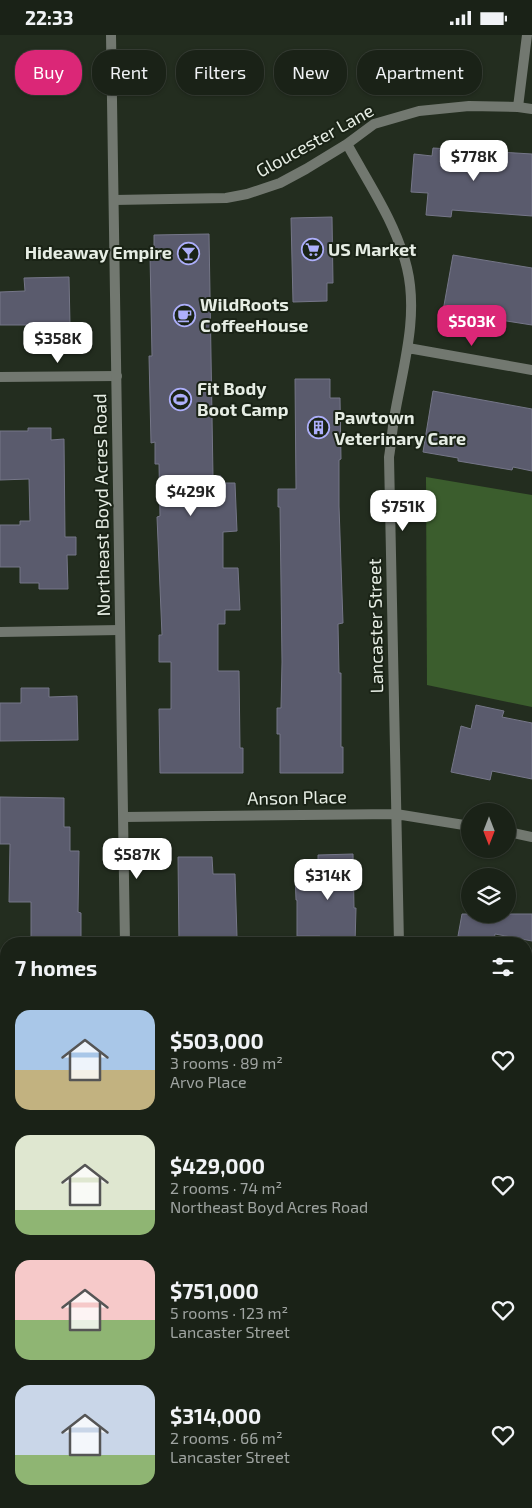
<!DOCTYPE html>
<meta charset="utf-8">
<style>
:root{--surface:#1a2217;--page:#272f24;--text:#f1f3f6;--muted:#9fa4a1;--line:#383f36;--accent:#db2777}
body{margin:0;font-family:"Exo 2",sans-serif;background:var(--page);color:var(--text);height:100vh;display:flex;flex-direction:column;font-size:19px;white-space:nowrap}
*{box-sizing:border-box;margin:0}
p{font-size:16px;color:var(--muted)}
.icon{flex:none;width:28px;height:28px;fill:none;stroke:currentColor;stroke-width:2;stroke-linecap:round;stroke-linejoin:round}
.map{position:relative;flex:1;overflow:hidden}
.panel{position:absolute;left:0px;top:902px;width:532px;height:571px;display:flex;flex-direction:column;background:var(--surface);border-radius:20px 20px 0 0;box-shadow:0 1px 4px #0004,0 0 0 1px var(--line)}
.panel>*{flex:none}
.hud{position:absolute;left:15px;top:15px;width:502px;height:45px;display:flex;gap:10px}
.needle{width:32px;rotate:180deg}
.tools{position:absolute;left:461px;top:768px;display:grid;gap:10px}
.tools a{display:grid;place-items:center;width:55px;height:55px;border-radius:50%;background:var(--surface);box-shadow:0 1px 4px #0004,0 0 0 1px var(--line);font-size:25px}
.price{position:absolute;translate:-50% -42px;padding:0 11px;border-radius:10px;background:#fff;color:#222;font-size:16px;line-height:32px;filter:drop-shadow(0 1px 2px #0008)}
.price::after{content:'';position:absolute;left:50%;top:30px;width:15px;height:11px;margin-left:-8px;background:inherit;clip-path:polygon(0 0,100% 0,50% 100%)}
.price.active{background:var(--accent);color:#fff}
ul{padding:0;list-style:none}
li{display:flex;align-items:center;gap:15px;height:125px;padding:0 15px}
li span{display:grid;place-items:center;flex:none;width:140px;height:100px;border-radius:15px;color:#555}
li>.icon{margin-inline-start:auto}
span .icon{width:60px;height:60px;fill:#fffc;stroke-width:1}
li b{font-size:21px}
h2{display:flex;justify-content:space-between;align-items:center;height:60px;padding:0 15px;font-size:21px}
.pill{padding:0 18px;border-radius:20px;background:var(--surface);box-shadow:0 1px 4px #0004,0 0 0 1px var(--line);font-size:18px;line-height:45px}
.pill.active{background:var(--accent);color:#fff}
.status{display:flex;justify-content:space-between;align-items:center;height:35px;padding:0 25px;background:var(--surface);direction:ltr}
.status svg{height:14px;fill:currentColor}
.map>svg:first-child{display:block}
.green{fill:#3b5d2d}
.building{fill:#5a5b6d;stroke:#757688}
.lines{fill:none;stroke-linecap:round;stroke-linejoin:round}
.minor{stroke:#727870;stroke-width:10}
.tertiary{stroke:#727870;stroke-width:10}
.labels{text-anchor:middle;stroke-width:4;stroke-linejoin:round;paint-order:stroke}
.street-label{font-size:18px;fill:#e6ede4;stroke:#1a2316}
.poi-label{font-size:18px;font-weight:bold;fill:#e6ede4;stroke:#1a2316;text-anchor:start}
</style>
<div class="status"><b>22:33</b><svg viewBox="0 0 49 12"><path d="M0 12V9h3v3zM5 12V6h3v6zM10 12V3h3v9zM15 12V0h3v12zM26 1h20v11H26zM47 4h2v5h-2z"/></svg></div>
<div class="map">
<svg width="532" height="1473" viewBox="0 0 532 1473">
<rect width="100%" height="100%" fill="#232d1f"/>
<path class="green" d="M426,442l106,18v212l-105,-22z"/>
<path class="building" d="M433,113l99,6v62l-80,-6 -1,7 -25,-2 2,-22 -17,-1 3,-38 18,2z
M332,182l1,66h-6v18l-34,1 -2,-84z
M209,199l4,243 8,-1v7h14l2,48 -14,1v36h15l2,42h-15v14h-7v47h21l1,77h3v25h-83l-1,-64h12v-47h-12v-27h3l-5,-118 3,-1 -1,-52h-4v-22l-4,1 -2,-87h3l-2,-101h4v-20z
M453,220l79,13v57l-89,-14z
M69,242l1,48h-70v-33l25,-1 -1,-13z
M295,344h35v19h10l1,61 -2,1v46l4,117 -5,1 1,49h2v74h2v26h-63v-39h-3v-26h4l1,-46 -2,-155h-2v-18h18z
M433,356l99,18v62l-19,-4 -1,3 -54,-9v-3l-35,-6z
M28,393h23v12l13,-1 1,98h11v18h-9l1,34h-29v-6h-19v-16h-20v-42h20v-4h10l-1,-42 -29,1v-49h28z
M21,653h28v9l28,-1 1,44 -78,1v-38h21z
M476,670l28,6 -2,6 30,6v56l-40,-8 -2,9 -39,-8 10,-46 10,3z
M0,762l64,1v29h6v24h9l-1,61 3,1v31h-50v-42h-22l1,-58h-10z
M353,819l1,54h2l-1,36h-35v-8h-23v-36h-1l-1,-27 23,-1v-17z
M178,822h34l1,17h22l2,63 -22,1v6h-36z
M462,879h70v27l-37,-7 -1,8 -36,-6z"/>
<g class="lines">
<path class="minor" d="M518,72l9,-72
M347,109c22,40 49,79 60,124 12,50 -5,102 -13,151 -2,13 -3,26 -5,38l10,487
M114,165l112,-2 21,-4 33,-11 26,-14 41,-25 27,-20 45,-13 50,-5 49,1 14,2
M408,313l124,22
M0,342l117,-1
M0,597l120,-2
M124,782l272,-3 74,12
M508,797l24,5
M0,1039h6
M526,1394h6
M0,1440h6
M407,1473v-5"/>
<path class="tertiary" d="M111,0l14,909
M134,1473v-5"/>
</g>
<defs>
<symbol id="supermarket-ring" viewBox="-11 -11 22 22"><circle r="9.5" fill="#1a2316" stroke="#adaffb" stroke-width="1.5"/><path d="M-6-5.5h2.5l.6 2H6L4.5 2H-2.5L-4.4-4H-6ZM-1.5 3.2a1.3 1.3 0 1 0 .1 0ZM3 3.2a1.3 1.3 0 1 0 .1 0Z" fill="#adaffb"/></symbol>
<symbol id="bar-ring" viewBox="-11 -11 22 22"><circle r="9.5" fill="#1a2316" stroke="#adaffb" stroke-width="1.5"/><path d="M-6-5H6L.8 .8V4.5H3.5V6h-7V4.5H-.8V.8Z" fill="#adaffb"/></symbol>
<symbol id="cafe-ring" viewBox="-11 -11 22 22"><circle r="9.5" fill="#1a2316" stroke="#adaffb" stroke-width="1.5"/><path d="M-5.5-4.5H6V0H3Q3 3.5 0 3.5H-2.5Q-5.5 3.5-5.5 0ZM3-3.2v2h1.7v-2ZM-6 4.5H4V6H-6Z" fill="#adaffb"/></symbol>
<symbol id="stadium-ring" viewBox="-11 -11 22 22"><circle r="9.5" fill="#1a2316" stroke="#adaffb" stroke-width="1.5"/><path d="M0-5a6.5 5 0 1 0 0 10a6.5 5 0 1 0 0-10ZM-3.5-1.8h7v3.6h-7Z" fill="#adaffb"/></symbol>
<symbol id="building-ring" viewBox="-11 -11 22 22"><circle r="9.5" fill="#1a2316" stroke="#adaffb" stroke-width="1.5"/><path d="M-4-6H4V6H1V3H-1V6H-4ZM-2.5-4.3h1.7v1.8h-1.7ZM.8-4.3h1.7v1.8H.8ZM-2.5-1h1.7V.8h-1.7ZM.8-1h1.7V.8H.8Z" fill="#adaffb"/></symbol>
</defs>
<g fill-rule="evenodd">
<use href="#supermarket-ring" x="300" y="202" width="25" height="25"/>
<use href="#bar-ring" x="176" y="206" width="25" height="25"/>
<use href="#cafe-ring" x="172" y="268" width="25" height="25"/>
<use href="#stadium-ring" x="168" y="352" width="25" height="25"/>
<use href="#building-ring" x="306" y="380" width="25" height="25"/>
</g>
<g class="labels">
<g class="street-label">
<text transform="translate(315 106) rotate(-29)" y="6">Gloucester Lane</text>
<text transform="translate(102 470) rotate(-91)" y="6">Northeast Boyd Acres Road</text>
<text transform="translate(376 591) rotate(-91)" y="6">Lancaster Street</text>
<text transform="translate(297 763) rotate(-1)" y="6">Anson Place</text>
</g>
<g class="poi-label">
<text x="328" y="221">US Market</text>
<text x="172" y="224" text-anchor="end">Hideaway Empire</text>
<text x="200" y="276">WildRoots<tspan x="200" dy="21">CoffeeHouse</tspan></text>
<text x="197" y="360">Fit Body<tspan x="197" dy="21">Boot Camp</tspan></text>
<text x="334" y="389">Pawtown<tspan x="334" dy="21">Veterinary Care</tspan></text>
</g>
</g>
</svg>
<div class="tools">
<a><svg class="needle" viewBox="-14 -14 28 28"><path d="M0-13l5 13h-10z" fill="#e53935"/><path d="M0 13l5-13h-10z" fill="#9fa4a1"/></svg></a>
<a><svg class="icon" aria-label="layers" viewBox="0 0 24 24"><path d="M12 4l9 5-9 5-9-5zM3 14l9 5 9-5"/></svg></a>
</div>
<b class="price" style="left:474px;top:147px">$778K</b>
<b class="price active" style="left:472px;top:312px">$503K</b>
<b class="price" style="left:58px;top:329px">$358K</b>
<b class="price" style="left:191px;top:482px">$429K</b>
<b class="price" style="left:403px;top:497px">$751K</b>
<b class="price" style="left:137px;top:845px">$587K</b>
<b class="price" style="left:328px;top:866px">$314K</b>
<div class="hud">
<a class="pill active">Buy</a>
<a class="pill">Rent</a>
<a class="pill">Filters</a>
<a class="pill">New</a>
<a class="pill">Apartment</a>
</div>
<section class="panel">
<h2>7 homes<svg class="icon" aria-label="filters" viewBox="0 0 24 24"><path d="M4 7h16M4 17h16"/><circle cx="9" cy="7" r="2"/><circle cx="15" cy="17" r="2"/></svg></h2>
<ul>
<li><span style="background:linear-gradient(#a9c7e8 60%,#c2b280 0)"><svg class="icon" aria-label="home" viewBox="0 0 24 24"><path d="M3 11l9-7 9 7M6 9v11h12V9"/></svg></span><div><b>$503,000</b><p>3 rooms · 89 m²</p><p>Arvo Place</p></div><svg class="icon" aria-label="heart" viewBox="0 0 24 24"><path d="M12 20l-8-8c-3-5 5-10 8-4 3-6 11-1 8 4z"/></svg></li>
<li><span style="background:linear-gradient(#dfe7d0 75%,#8fb573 0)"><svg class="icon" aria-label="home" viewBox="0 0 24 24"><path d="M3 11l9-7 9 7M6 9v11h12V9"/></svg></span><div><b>$429,000</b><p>2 rooms · 74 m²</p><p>Northeast Boyd Acres Road</p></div><svg class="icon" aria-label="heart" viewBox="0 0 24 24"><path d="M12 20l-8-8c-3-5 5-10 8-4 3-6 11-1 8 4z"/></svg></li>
<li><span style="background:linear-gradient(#f6c9c9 60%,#8fb573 0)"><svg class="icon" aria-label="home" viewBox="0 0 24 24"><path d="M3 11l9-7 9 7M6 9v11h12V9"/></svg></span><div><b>$751,000</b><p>5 rooms · 123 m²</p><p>Lancaster Street</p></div><svg class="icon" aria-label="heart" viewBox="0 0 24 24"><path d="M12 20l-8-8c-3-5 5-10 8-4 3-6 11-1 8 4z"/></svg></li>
<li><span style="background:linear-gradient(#c9d6e8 70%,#8fb573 0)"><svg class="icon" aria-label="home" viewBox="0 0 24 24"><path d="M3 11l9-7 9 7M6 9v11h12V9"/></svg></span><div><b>$314,000</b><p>2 rooms · 66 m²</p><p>Lancaster Street</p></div><svg class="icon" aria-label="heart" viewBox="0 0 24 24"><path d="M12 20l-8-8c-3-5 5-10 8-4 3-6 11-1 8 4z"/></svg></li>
</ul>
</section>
</div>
